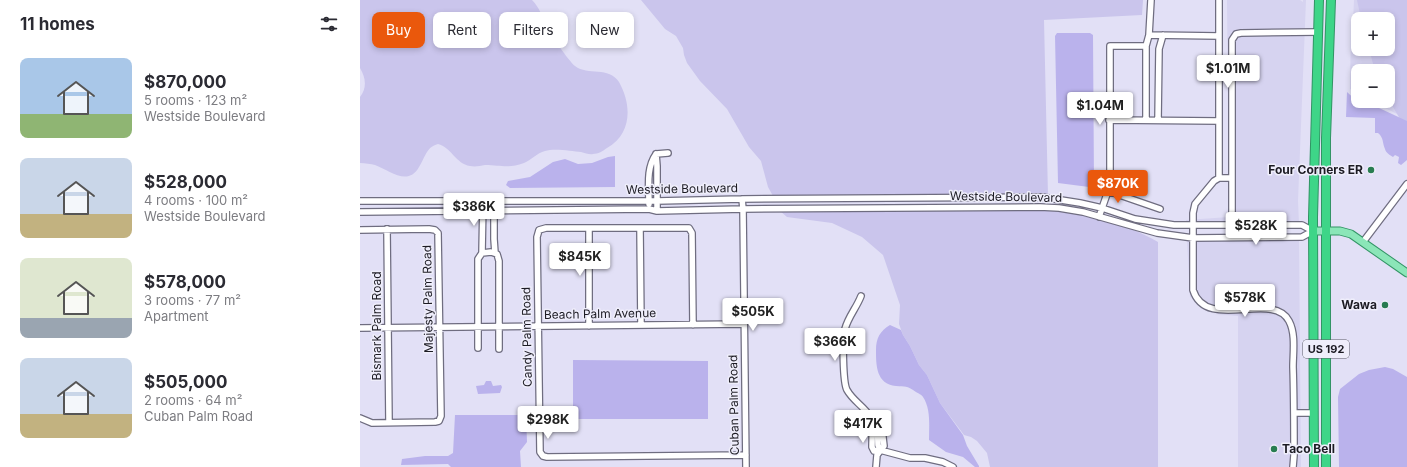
<!DOCTYPE html>
<meta charset="utf-8">
<style>
:root{--surface:#fff;--page:#f2f2f3;--text:#2b2b33;--muted:#7c7c81;--accent:#ea580c}
body{margin:0;font-family:Inter,sans-serif;background:var(--page);color:var(--text);height:100vh;display:flex;flex-direction:column;font-size:15px;white-space:nowrap}
*{box-sizing:border-box;margin:0}
p{font-size:13px;color:var(--muted)}
.icon{flex:none;width:22px;height:22px;fill:none;stroke:currentColor;stroke-width:2;stroke-linecap:round;stroke-linejoin:round}
.map{position:relative;flex:1;overflow:hidden}
.sheet{display:flex;flex-direction:column;background:var(--surface);width:360px}
.sheet>*{flex:none}
.guide{position:absolute;left:12px;top:12px;width:380px;height:36px;display:flex;gap:8px}
.controls{position:absolute;left:991px;top:12px;display:grid;gap:8px}
.controls a{display:grid;place-items:center;width:44px;height:44px;border-radius:8px;background:var(--surface);box-shadow:0 2px 6px #0003;font-size:20px}
.price{position:absolute;translate:-50% -34px;padding:0 9px;border-radius:4px;background:#fff;color:#222;font-size:13px;line-height:26px;filter:drop-shadow(0 1px 2px #0008)}
.price::after{content:'';position:absolute;left:50%;top:24px;width:12px;height:9px;margin-left:-6px;background:inherit;clip-path:polygon(0 0,100% 0,50% 100%)}
.price.active{background:var(--accent);color:#fff}
ul{padding:0;list-style:none}
li{display:flex;align-items:center;gap:12px;height:100px;padding:0 20px}
li span{display:grid;place-items:center;flex:none;width:112px;height:80px;border-radius:8px;color:#555}
li>.icon{margin-inline-start:auto}
span .icon{width:48px;height:48px;fill:#fffc;stroke-width:1}
li b{font-size:17px}
h2{display:flex;justify-content:space-between;align-items:center;height:48px;padding:0 20px;font-size:17px}
.tag{padding:0 14px;border-radius:8px;background:var(--surface);box-shadow:0 2px 6px #0003;font-size:14px;line-height:36px}
.tag.active{background:var(--accent);color:#fff}
main{display:flex;flex:1;min-height:0}
.map>svg:first-child{display:block}
.built{fill:#d6d3f0;fill-rule:evenodd}
.green{fill:#cac5ec}
.water{fill:#bab2ec}
.lines{fill:none;stroke-linecap:round;stroke-linejoin:round}
.minor-casing{stroke:#6f6d80;stroke-width:8}
.major-casing{stroke:#329465;stroke-width:9}
.highway-casing{stroke:#329465;stroke-width:10}
.minor{stroke:#fff;stroke-width:5.5}
.major{stroke:#8be6b8;stroke-width:7}
.highway{stroke:#3ed588;stroke-width:8}
.poi-dot{fill:#287d50;stroke:#efeefb;stroke-width:1.5}
.labels{text-anchor:middle;stroke-width:3;stroke-linejoin:round;paint-order:stroke}
.shield{fill:#efeefb;stroke:#5b5a64;stroke-width:1}
.shield-label{font-size:11px;font-weight:bold;fill:#1c1b23}
.poi-label{font-size:12px;font-weight:bold;fill:#1c1b23;stroke:#efeefb;text-anchor:end}
.street-label{font-size:12px;fill:#1c1b23;stroke:#efeefb}
</style>
<main>
<section class="sheet">
<h2>11 homes<svg class="icon" aria-label="filters" viewBox="0 0 24 24"><path d="M4 7h16M4 17h16"/><circle cx="9" cy="7" r="2"/><circle cx="15" cy="17" r="2"/></svg></h2>
<ul>
<li><span style="background:linear-gradient(#a9c7e8 70%,#8fb573 0)"><svg class="icon" aria-label="home" viewBox="0 0 24 24"><path d="M3 11l9-7 9 7M6 9v11h12V9"/></svg></span><div><b>$870,000</b><p>5 rooms · 123 m²</p><p>Westside Boulevard</p></div></li>
<li><span style="background:linear-gradient(#c9d6e8 70%,#c2b280 0)"><svg class="icon" aria-label="home" viewBox="0 0 24 24"><path d="M3 11l9-7 9 7M6 9v11h12V9"/></svg></span><div><b>$528,000</b><p>4 rooms · 100 m²</p><p>Westside Boulevard</p></div></li>
<li><span style="background:linear-gradient(#dfe7d0 75%,#9aa5b1 0)"><svg class="icon" aria-label="home" viewBox="0 0 24 24"><path d="M3 11l9-7 9 7M6 9v11h12V9"/></svg></span><div><b>$578,000</b><p>3 rooms · 77 m²</p><p>Apartment</p></div></li>
<li><span style="background:linear-gradient(#c9d6e8 70%,#c2b280 0)"><svg class="icon" aria-label="home" viewBox="0 0 24 24"><path d="M3 11l9-7 9 7M6 9v11h12V9"/></svg></span><div><b>$505,000</b><p>2 rooms · 64 m²</p><p>Cuban Palm Road</p></div></li>
</ul>
</section>
<div class="map">
<svg width="1047" height="467" viewBox="0 0 1047 467">
<rect width="100%" height="100%" fill="#e2e0f6"/>
<path class="built" d="M867,0h73l3,2v-2h3l-8,201 1,22h-113v-3l43,-3z
M994,0h53l-2,118 -34,-17h17v-30h-30v23l-8,-5 1,-67h2zM998,19h30v30h-30z
M827,239h112l2,228h-63v-151l-20,-2 -28,-17z"/>
<path class="green" d="M0,0h172c8,8 10,17 15,26 4,9 21,34 28,40 13,10 34,0 44,16 13,23 13,52 -12,66 -4,3 -9,6 -14,6 -3,1 -8,-1 -12,-2 -9,-1 -27,-4 -36,-1 -8,2 -14,9 -21,12 -16,6 -23,2 -39,2 -5,1 -10,2 -15,1 -14,-2 -19,-19 -32,-22 -12,3 -13,14 -19,23 -11,20 -30,3 -44,-2 -4,-1 -10,-2 -15,-2v-66c7,-9 6,-19 0,-29z
M281,0h502l-1,15 -98,5 4,176h-275l-5,-9 -7,-26 -12,-14 -22,-38 -27,-28 -13,-18 -3,-8 -1,-7 -7,-12 -11,-7z
M997,0h50v125l-7,-6 -12,-21v-27h-13l-6,-22h19v-30h-27z
M680,209c37,2 86,14 118,33v225h-168l-3,-14 -10,-12 -6,-4 -7,-2 -24,-32 -13,-28 -8,-10 -9,-19 -7,-11 -4,-11 1,-19 -17,-50 -21,-18 -30,-14 -45,-6 -7,-6z"/>
<path class="water" d="M697,33h33l3,2 1,150 -5,2 -31,-4 -3,-147z
M987,92l14,13 18,3 28,13v39l-6,5 -3,-2 1,-6 -4,-2 -2,2c-3,-2 -7,-4 -8,-8 -3,-7 -1,-11 -7,-16h-3v-15l-29,-1z
M255,156v31l-105,1 -4,-3 2,-4 22,-4 23,-15 12,-3 13,5 14,-1 16,-6z
M530,325l11,5 2,5 7,11 9,19 8,10 13,28 23,32 4,11 12,20v1h-4l-12,-10 -17,-5 -17,-12c0,-14 2,-31 -6,-43 -1,-2 -5,-4 -7,-5 -10,-7 -10,-5 -20,-6 -20,-2 -20,-21 -20,-36 0,-12 4,-19 14,-25z
M213,360l135,1v58h-135z
M1025,367l8,2 14,8v90h-68l-1,-70 2,-8 19,-15 10,-4z
M126,381h5l2,5 8,-1 1,2 -2,6 -22,1 -2,-8 8,-1z
M95,415h71l1,27 -7,9 1,16h-70l-3,-3 -47,1 1,-6 23,-3h23l5,-3z"/>
<g class="lines">
<defs>
<path id="minor" d="M859,0v178
M789,35l70,1
M786,46h-36v137l-2,8 52,18
M749,120l110,1
M786,120v-74l3,-11 2,-35
M798,120l1,-71 4,-14
M296,154l1,12v45
M296,154l12,-1
M872,178h-13l-5,3 -19,23 -2,9v77c13,42 80,0 96,31 7,13 4,32 4,46 1,29 1,58 1,88l-1,12
M382,199l1,10 3,258
M0,201h297l85,-2 300,-2 38,6 22,5 33,11 39,6h128l11,6
M134,201v38l1,14
M289,204c0,-17 -3,-36 7,-50
M0,212l289,-3 8,2 86,-2 297,-2 19,1 24,4 74,21 36,5 109,-1 11,-6
M739,217l9,-26
M872,225v-185l4,-6 5,-1 77,-1
M229,228v98
M280,228l1,97
M27,229l2,193
M0,230l69,-1 6,1 3,3 3,183 -2,5 -4,1 -63,1 -12,-5
M1003,242l44,-58
M122,253l1,-52
M501,296c-4,11 -13,21 -16,33 -3,9 -2,54 2,61 5,9 13,14 19,21 8,9 6,24 6,36l2,4 6,-1 30,8h15l18,4 10,5
M333,325l-1,-92 -3,-5h-143l-7,2 -2,7 3,215 3,4 4,1 199,-2
M0,328l384,-4
M118,348v-89l4,-6 9,-1 6,2 2,7v88
M934,413h20
M517,419l1,26 2,5
M516,467l1,-12 7,-9 -2,-17 -5,-12"/>
<path id="major" d="M953,231h27l11,3 56,39"/>
<path id="highway" d="M954,467l-1,-250 6,-217
M966,467v-329l5,-138"/>
</defs>
<use href="#minor" class="minor-casing"/>
<use href="#major" class="major-casing"/>
<use href="#highway" class="highway-casing"/>
<use href="#minor" class="minor"/>
<use href="#major" class="major"/>
<use href="#highway" class="highway"/>
</g>
<g class="poi-dot">
<circle cx="1011" cy="170" r="4"/>
<circle cx="1025" cy="305" r="4"/>
<circle cx="914" cy="449" r="4"/>
</g>
<g class="labels">
<rect class="shield" x="943" y="340" width="46" height="18" rx="3"/>
<g class="shield-label">
<text x="966" y="353">US 192</text>
</g>
<g class="poi-label">
<text x="1003" y="174">Four Corners ER</text>
<text x="1017" y="309">Wawa</text>
<text x="922" y="453" text-anchor="start">Taco Bell</text>
</g>
<g class="street-label">
<text transform="translate(322 189) rotate(-1)" y="4">Westside Boulevard</text>
<text transform="translate(646 197) rotate(1)" y="4">Westside Boulevard</text>
<text transform="translate(68 299) rotate(-91)" y="4">Majesty Palm Road</text>
<text transform="translate(240 314) rotate(-1)" y="4">Beach Palm Avenue</text>
<text transform="translate(17 326) rotate(-90)" y="4">Bismark Palm Road</text>
<text transform="translate(167 337) rotate(-91)" y="4">Candy Palm Road</text>
<text transform="translate(374 405) rotate(-91)" y="4">Cuban Palm Road</text>
</g>
</g>
</svg>
<div class="controls">
<a>+</a>
<a>−</a>
</div>
<b class="price" style="left:868px;top:89px">$1.01M</b>
<b class="price" style="left:740px;top:126px">$1.04M</b>
<b class="price active" style="left:758px;top:204px">$870K</b>
<b class="price" style="left:114px;top:227px">$386K</b>
<b class="price" style="left:896px;top:246px">$528K</b>
<b class="price" style="left:220px;top:277px">$845K</b>
<b class="price" style="left:885px;top:318px">$578K</b>
<b class="price" style="left:393px;top:332px">$505K</b>
<b class="price" style="left:475px;top:362px">$366K</b>
<b class="price" style="left:188px;top:440px">$298K</b>
<b class="price" style="left:503px;top:444px">$417K</b>
<div class="guide">
<a class="tag active">Buy</a>
<a class="tag">Rent</a>
<a class="tag">Filters</a>
<a class="tag">New</a>
</div>
</div>
</main>
